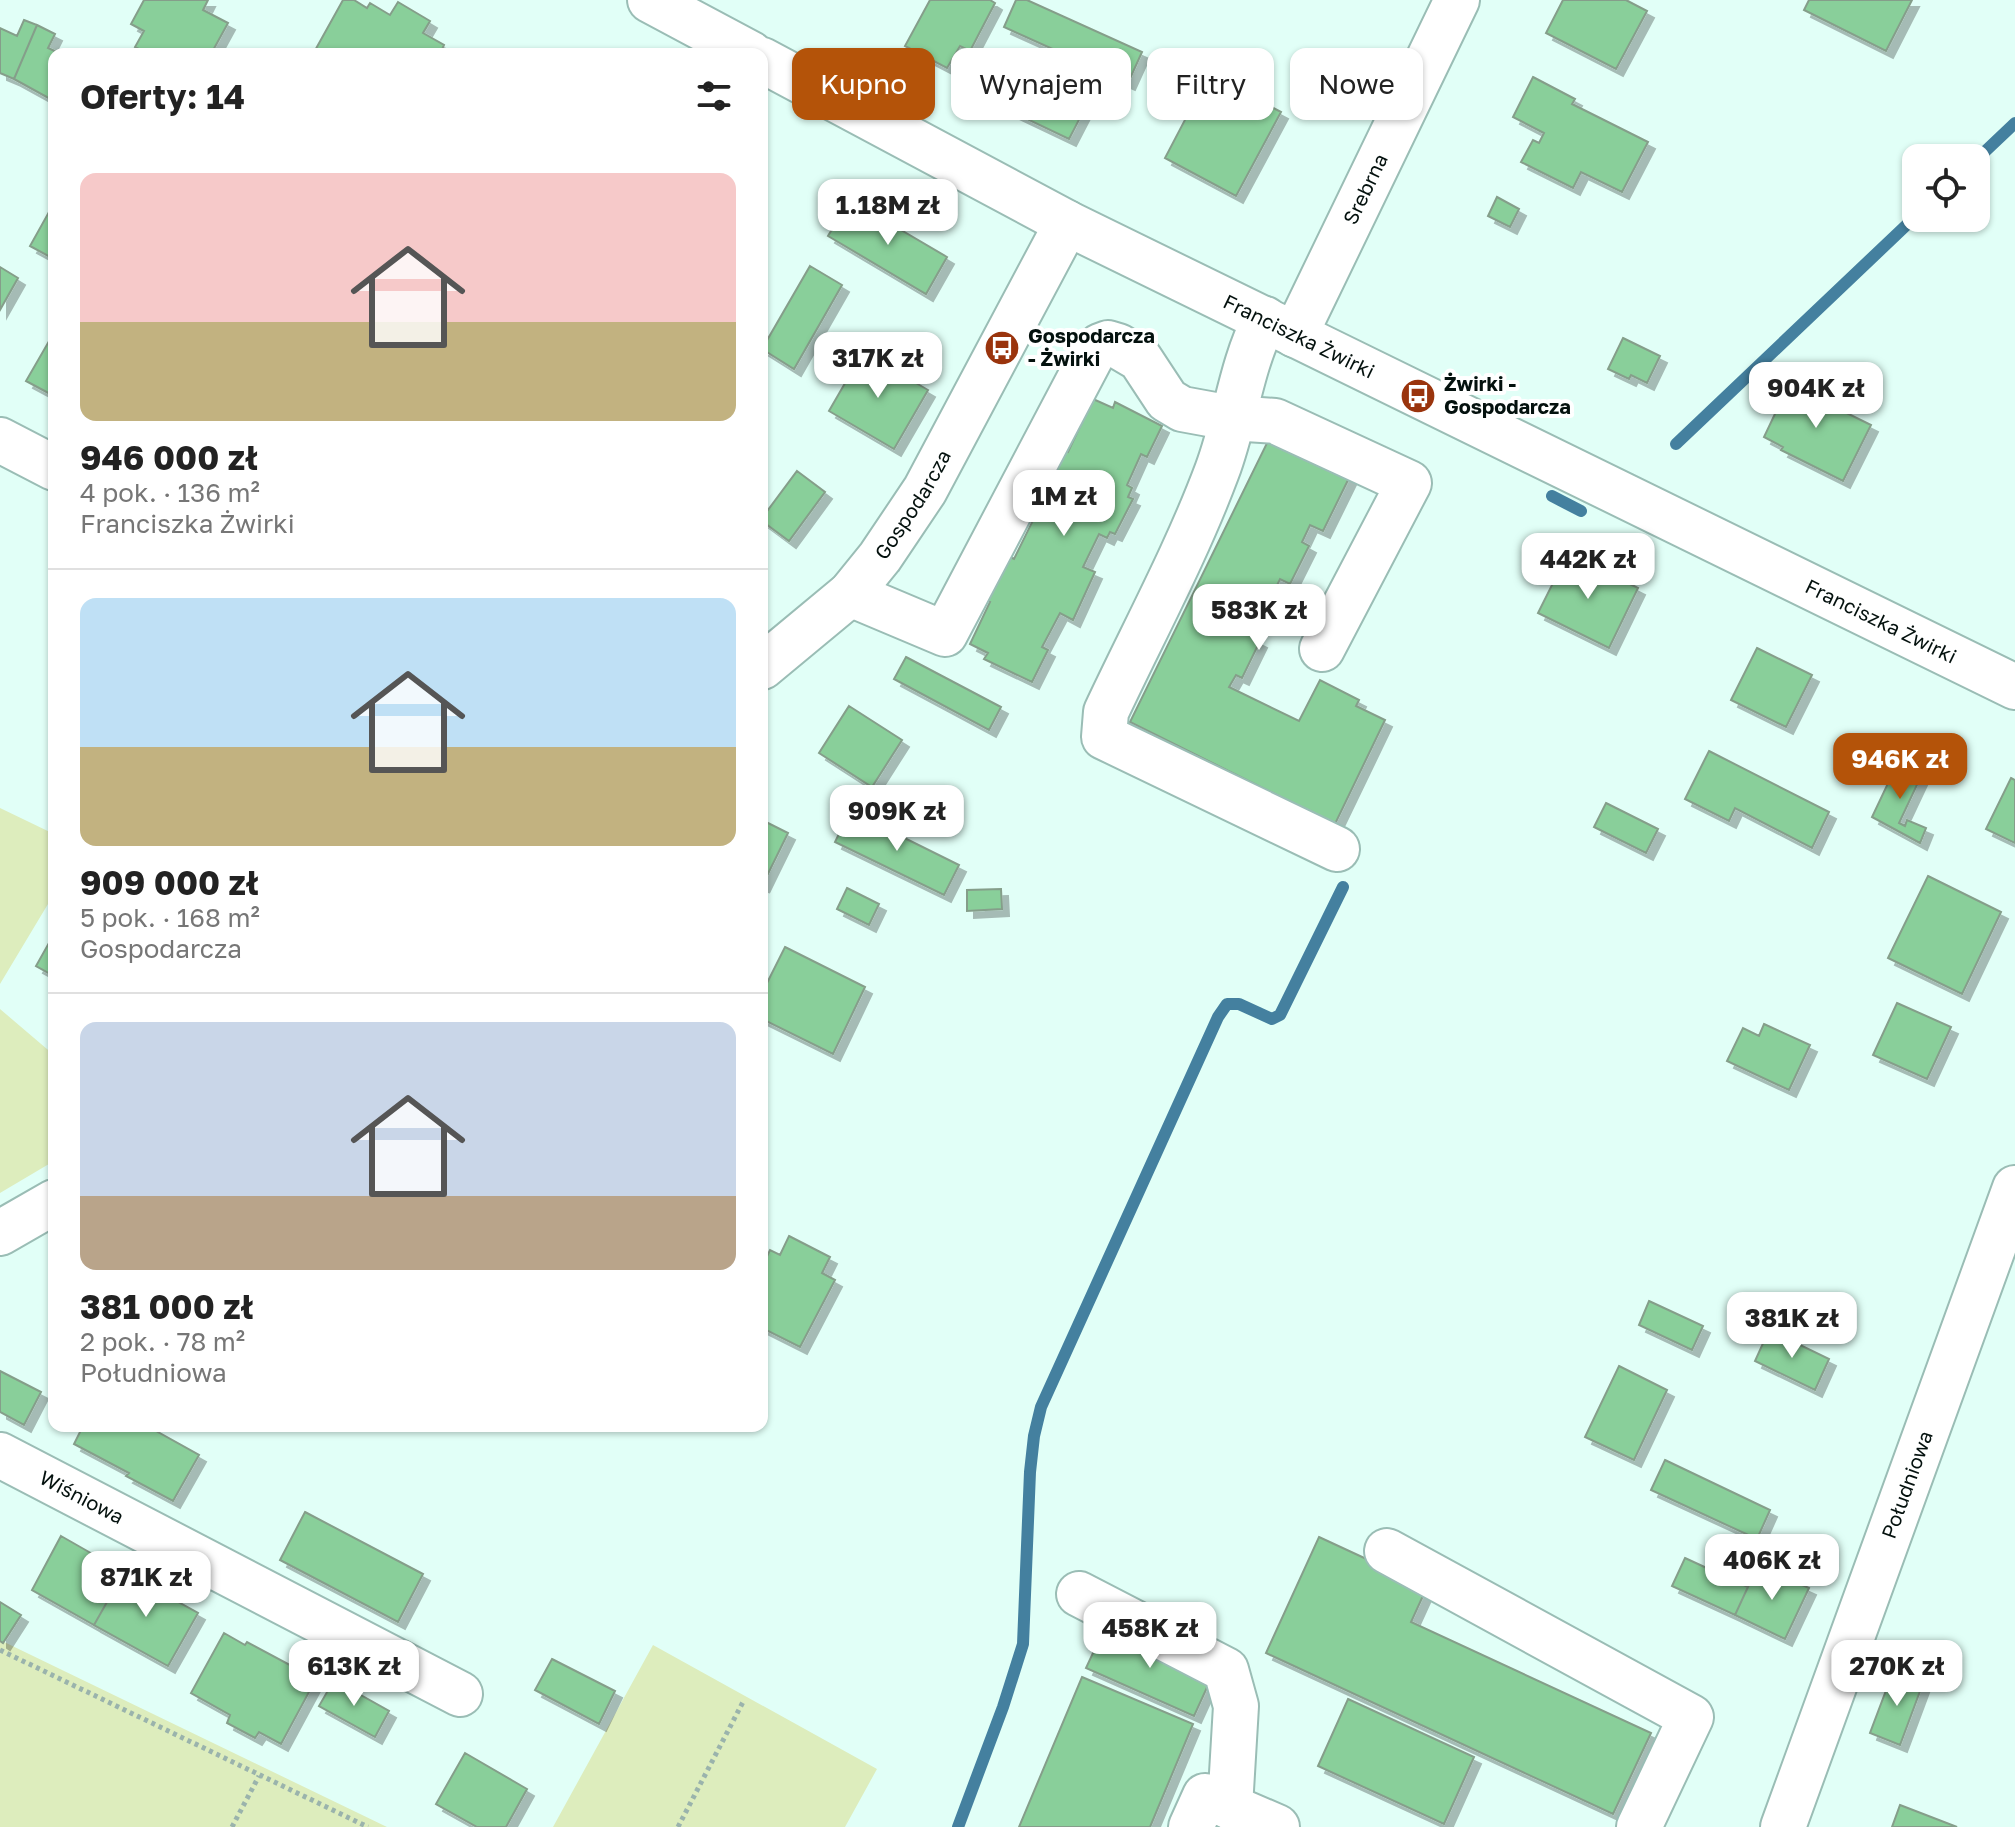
<!DOCTYPE html>
<html lang="pl">
<meta charset="utf-8">
<style>
:root{--surface:#fff;--page:#f6f6f6;--text:#222;--muted:#767676;--line:#e0e0e0;--accent:#b45309}
body{margin:0;font-family:"Golos Text",sans-serif;background:var(--page);color:var(--text);height:100vh;display:flex;flex-direction:column;font-size:30px;white-space:nowrap}
*{box-sizing:border-box;margin:0}
p{font-size:26px;color:var(--muted)}
.icon{flex:none;width:44px;height:44px;fill:none;stroke:currentColor;stroke-width:2;stroke-linecap:round;stroke-linejoin:round}
.map{position:relative;flex:1;overflow:hidden}
.panel{position:absolute;left:48px;top:48px;width:720px;height:1384px;display:flex;flex-direction:column;background:var(--surface);border-radius:16px;box-shadow:0 2px 6px #0004}
.panel>*{flex:none}
.guide{position:absolute;left:792px;top:48px;width:760px;height:72px;display:flex;gap:16px}
.controls{position:absolute;left:1902px;top:144px;display:grid;gap:16px}
.controls a{display:grid;place-items:center;width:88px;height:88px;border-radius:16px;background:var(--surface);box-shadow:0 2px 6px #0004;font-size:40px}
.price{position:absolute;translate:-50% -68px;padding:0 18px;border-radius:16px;background:#fff;color:#222;font-size:26px;line-height:52px;filter:drop-shadow(0 2px 4px #0008)}
.price::after{content:'';position:absolute;left:50%;top:48px;width:24px;height:18px;margin-left:-12px;background:inherit;clip-path:polygon(0 0,100% 0,50% 100%)}
.price.active{background:var(--accent);color:#fff}
ul{padding:0;list-style:none}
li{display:grid;align-content:center;gap:16px;height:424px;padding:0 32px}
li+li{border-top:2px solid var(--line)}
li span{display:grid;place-items:center;height:248px;border-radius:16px;color:#555}
li>.icon{margin-inline-start:auto}
span .icon{width:144px;height:144px;fill:#fffc;stroke-width:1}
li b{font-size:34px}
h2{display:flex;justify-content:space-between;align-items:center;height:96px;padding:0 32px;font-size:34px}
.chip{padding:0 28px;border-radius:16px;background:var(--surface);box-shadow:0 2px 6px #0004;font-size:28px;line-height:72px}
.chip.active{background:var(--accent);color:#fff}
.map>svg:first-child{display:block}
.green{fill:#ddedbd}
.lines{fill:none;stroke-linecap:round;stroke-linejoin:round}
.stream{stroke:#44809f;stroke-width:12}
.building{fill:#89cf9a;stroke:#859e8a;stroke-width:2;filter:url(#shadow)}
.minor-casing{stroke:#9abdb5;stroke-width:48}
.path{stroke:#9ab3ac;stroke-width:5;stroke-dasharray:4 4;stroke-linecap:butt}
.minor{stroke:#fff;stroke-width:44}
.labels{text-anchor:middle;stroke-width:8;stroke-linejoin:round;paint-order:stroke}
.street-label{font-size:20px;fill:#04110e;stroke:#fff}
.poi-label{font-size:20px;font-weight:bold;fill:#04110e;stroke:#fff;text-anchor:start}
</style>
<div class="map">
<svg width="2015" height="1827" viewBox="0 0 2015 1827">
<defs>
<filter id="shadow"><feDropShadow dx="7" dy="7" stdDeviation="0" flood-color="#0004"/></filter>
</defs>
<rect width="100%" height="100%" fill="#e1fff7"/>
<path class="green" d="M0,808l54,26v60l-54,90z
M0,1009l54,46v106l-54,32z
M0,1640l387,187h-387z
M653,1645l224,124 -32,58h-292z"/>
<g class="lines">
<path class="stream" d="M1976,160l39,-37
M1676,444l240,-228
M1552,496l29,15
M958,1827l45,-120 20,-63 7,-172 4,-36 7,-29 177,-390 9,-13h12l33,15 8,-4 63,-128"/>
</g>
<path class="building" d="M144,0h64l-5,10 25,13 -17,31h-63l-13,-7 9,-16 -13,-7z
M343,0h11l13,8 3,-5 20,12 8,-13 32,19 -7,12 21,12 -4,9h-127z
M930,0h60l5,3 -25,48 -10,-5 -13,22 -42,-22z
M1016,0h11l115,52 -14,31 -124,-56z
M1563,0h63l21,11 -31,58 -70,-36z
M1809,0h103l-26,51 -82,-41z
M24,20l13,5 -23,54 -14,-6v-45l17,8z
M37,25l18,9 -7,14 13,6h-7v47l-40,-22z
M998,68l86,42 -15,29 -86,-41z
M1209,74l72,38 -45,84 -71,-38z
M1533,77l42,22 -3,5 76,38 -26,50 -41,-20 -8,16 -52,-26 12,-22 6,3 5,-10 -31,-16z
M1497,197l22,12 -9,18 -22,-11z
M850,200l97,57 -21,37 -98,-58z
M54,203v56l-24,-13z
M810,266l32,19 -48,84 -32,-20z
M0,267l18,11 -18,32z
M52,336l2,1v59l-28,-15z
M1623,338l37,18 -13,27 -16,-8 -2,4 -21,-10z
M863,352l65,38 -34,59 -65,-38z
M1794,374l23,11 -5,11 59,29 -28,56 -62,-31 2,-3 -19,-10z
M1093,399l20,9 2,-6 47,24 -15,31 -6,-3 -14,31 5,3 -4,9 5,2 -18,35 -5,-2 -3,6 -8,-4 -16,33 12,5 -22,48 -13,-7 -18,34 6,3 -16,32 -48,-23 4,-6 -18,-9 20,-42 -4,-2 22,-44 6,3 31,-63 -5,-2 22,-45 6,3z
M1269,439l80,39 -26,53 -13,-6 -8,17 7,4 -19,38 -10,-5 -28,58 8,4 -18,37 -6,-3 -7,12 70,34 21,-41 39,20 -3,6 29,14 -50,104 -205,-102z
M797,471l28,21 -36,49 -27,-20v-3z
M1568,553l70,35 -29,60 -71,-35z
M1757,648l55,27 -26,52 -55,-27z
M906,657l95,50 -12,23 -95,-51z
M849,706l53,34 -30,47 -53,-34z
M1709,751l120,61 -17,36 -77,-40 -6,13 -44,-22z
M1899,760l24,12 -24,51 6,3 2,-6 19,8 -6,15 -48,-26z
M2011,778l4,2v63l-29,-14z
M1606,803l52,26 -12,24 -52,-26z
M850,811l109,54 -15,30 -109,-53z
M762,820l26,13 -26,53z
M1928,876l73,36 -39,82 -74,-36z
M847,888l32,16 -10,21 -32,-16z
M1001,889l1,20 -35,2v-21z
M54,934v42l-18,-10z
M785,947l80,40 -32,67 -71,-35v-26z
M1897,1003l54,24 -24,52 -54,-24z
M1764,1024l46,21 -21,45 -62,-29 16,-33 16,8z
M789,1236l41,21 -8,16 13,7 -35,67 -38,-19v-61l8,-17 10,5z
M1649,1301l54,25 -11,24 -53,-25z
M1769,1330l60,29 -14,31 -60,-29z
M1619,1366l48,24 -33,70 -49,-23z
M0,1371l41,21 -17,33 -24,-13z
M83,1426h64l52,29 -26,46 -47,-25 3,-3 -55,-29z
M1665,1460l105,50 -13,29 -106,-49z
M305,1512l118,62 -25,48 -118,-62z
M61,1536l63,36 -30,53 -62,-35z
M1319,1537l108,50 -16,35 240,111 -38,81 -347,-161z
M1685,1558l63,29 -13,28 -63,-29z
M1758,1565l51,23 -24,51 -50,-24z
M124,1572l74,41 -30,53 -74,-41z
M0,1602l21,13 -18,28 -3,-2z
M1106,1625l108,47 -20,44 -108,-48z
M224,1633l21,12 2,-3 69,37 -35,65 -22,-12 -4,6 -28,-15 3,-8 -39,-22z
M552,1659l63,32 -16,33 -64,-34z
M1893,1672l30,11 -23,62 -30,-12z
M1082,1677l111,47 -43,103h-131z
M334,1680l55,31 -14,26 -56,-31z
M1348,1699l126,58 -30,67 -126,-58z
M465,1753l62,36 -21,38h-29l-41,-23z
M1900,1805l57,22h-65z"/>
<g class="lines">
<defs>
<g id="minor">
<path d="M650,0l101,54"/>
<path id="s1" d="M762,60l305,163 948,464"/>
<path d="M1265,319c-25,49 -29,102 -48,152 -31,83 -74,162 -111,241l-2,25 233,112"/>
<path id="s2" d="M1295,335l162,-335"/>
<path d="M0,440l54,28"/>
<path d="M850,594l95,40 147,-279 8,-9 8,-3 10,3 22,13 27,41 15,9 49,9 44,3 134,62 -87,166"/>
<path id="s3" d="M762,667l88,-73 30,-37 45,-67 142,-267"/>
<path d="M0,1233l54,-31"/>
<path id="s4" d="M0,1455l460,239"/>
<path d="M1387,1551l304,166 -52,110"/>
<path d="M1079,1594l147,76 10,36 -6,101"/>
<path d="M1191,1827l14,-31 72,31"/>
<path id="s5" d="M1783,1827l232,-639"/>
</g>
</defs>
<use href="#minor" class="minor-casing"/>
<path class="path" d="M0,1650l368,177
M232,1827l27,-51
M678,1827l66,-127"/>
<use href="#minor" class="minor"/>
</g>
<defs>
<symbol id="bus-disc" viewBox="-11 -11 22 22"><circle r="9.5" fill="#9a340d" stroke="#fff"/><path d="M-5-6H5V4H4V6H2V4H-2V6H-4V4H-5ZM-3.5-4V0h7V-4ZM-3.5 1.2v1.5H-2V1.2ZM2 1.2v1.5H3.5V1.2Z" fill="#fff"/></symbol>
</defs>
<g fill-rule="evenodd">
<use href="#bus-disc" x="982" y="328" width="40" height="40"/>
<use href="#bus-disc" x="1398" y="376" width="40" height="40"/>
</g>
<g class="labels">
<g class="street-label">
<text dy="7" stroke="none"><textPath href="#s2" startOffset="162">Srebrna</textPath></text>
<text dy="7" stroke="none"><textPath href="#s1" startOffset="604">Franciszka Żwirki</textPath></text>
<text dy="7" stroke="none"><textPath href="#s3" startOffset="224">Gospodarcza</textPath></text>
<text dy="7" stroke="none"><textPath href="#s1" startOffset="1252">Franciszka Żwirki</textPath></text>
<text dy="7" stroke="none"><textPath href="#s5" startOffset="364">Południowa</textPath></text>
<text dy="7" stroke="none"><textPath href="#s4" startOffset="92">Wiśniowa</textPath></text>
</g>
<g class="poi-label">
<text x="1028" y="343">Gospodarcza<tspan x="1028" dy="23">- Żwirki</tspan></text>
<text x="1444" y="391">Żwirki -<tspan x="1444" dy="23">Gospodarcza</tspan></text>
</g>
</g>
</svg>
<div class="controls">
<a><svg class="icon" aria-label="locate" viewBox="0 0 24 24"><circle cx="12" cy="12" r="6"/><path d="M12 2v4M12 18v4M2 12h4M18 12h4"/></svg></a>
</div>
<b class="price" style="left:888px;top:247px">1.18M zł</b>
<b class="price" style="left:878px;top:400px">317K zł</b>
<b class="price" style="left:1816px;top:430px">904K zł</b>
<b class="price" style="left:1064px;top:538px">1M zł</b>
<b class="price" style="left:1588px;top:601px">442K zł</b>
<b class="price" style="left:1259px;top:652px">583K zł</b>
<b class="price active" style="left:1900px;top:801px">946K zł</b>
<b class="price" style="left:897px;top:853px">909K zł</b>
<b class="price" style="left:1792px;top:1360px">381K zł</b>
<b class="price" style="left:1772px;top:1602px">406K zł</b>
<b class="price" style="left:146px;top:1619px">871K zł</b>
<b class="price" style="left:1150px;top:1670px">458K zł</b>
<b class="price" style="left:354px;top:1708px">613K zł</b>
<b class="price" style="left:1897px;top:1708px">270K zł</b>
<div class="guide">
<a class="chip active">Kupno</a>
<a class="chip">Wynajem</a>
<a class="chip">Filtry</a>
<a class="chip">Nowe</a>
</div>
<section class="panel">
<h2>Oferty: 14<svg class="icon" aria-label="filters" viewBox="0 0 24 24"><path d="M4 7h16M4 17h16"/><circle cx="9" cy="7" r="2"/><circle cx="15" cy="17" r="2"/></svg></h2>
<ul>
<li><span style="background:linear-gradient(#f6c9c9 60%,#c2b280 0)"><svg class="icon" aria-label="home" viewBox="0 0 24 24"><path d="M3 11l9-7 9 7M6 9v11h12V9"/></svg></span><div><b>946 000 zł</b><p>4 pok. · 136 m²</p><p>Franciszka Żwirki</p></div></li>
<li><span style="background:linear-gradient(#bfe0f5 60%,#c2b280 0)"><svg class="icon" aria-label="home" viewBox="0 0 24 24"><path d="M3 11l9-7 9 7M6 9v11h12V9"/></svg></span><div><b>909 000 zł</b><p>5 pok. · 168 m²</p><p>Gospodarcza</p></div></li>
<li><span style="background:linear-gradient(#c9d6e8 70%,#b9a48a 0)"><svg class="icon" aria-label="home" viewBox="0 0 24 24"><path d="M3 11l9-7 9 7M6 9v11h12V9"/></svg></span><div><b>381 000 zł</b><p>2 pok. · 78 m²</p><p>Południowa</p></div></li>
</ul>
</section>
</div>
